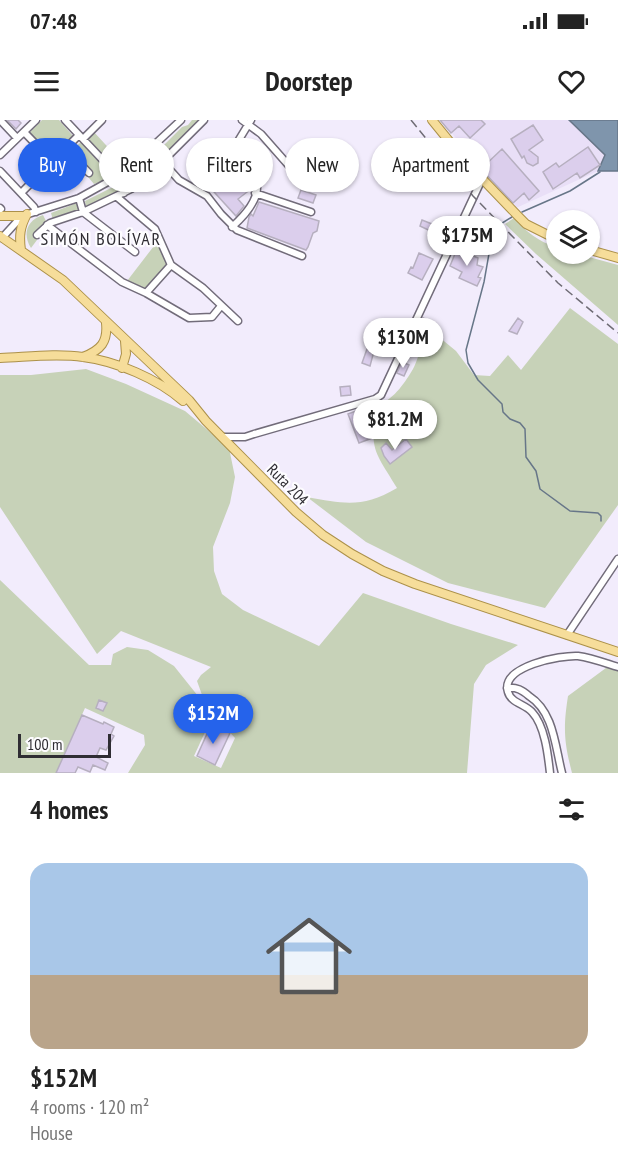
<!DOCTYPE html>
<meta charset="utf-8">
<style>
:root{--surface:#fff;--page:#f2f2f2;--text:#222;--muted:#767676;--accent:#2563eb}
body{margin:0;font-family:"PT Sans Narrow",sans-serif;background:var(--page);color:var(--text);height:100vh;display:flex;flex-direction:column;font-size:22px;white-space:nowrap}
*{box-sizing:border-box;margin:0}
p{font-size:20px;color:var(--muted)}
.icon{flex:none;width:33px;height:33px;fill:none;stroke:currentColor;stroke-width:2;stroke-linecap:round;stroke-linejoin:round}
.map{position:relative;height:653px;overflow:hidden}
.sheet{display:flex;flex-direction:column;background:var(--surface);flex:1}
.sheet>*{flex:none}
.hud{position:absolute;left:18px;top:18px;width:582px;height:54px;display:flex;gap:12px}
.tools{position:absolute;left:546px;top:90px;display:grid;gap:12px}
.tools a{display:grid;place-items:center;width:54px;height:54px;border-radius:50%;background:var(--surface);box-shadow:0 2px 4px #0004;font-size:30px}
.scale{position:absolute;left:18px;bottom:15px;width:93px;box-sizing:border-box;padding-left:6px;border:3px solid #2f2d33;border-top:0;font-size:16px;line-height:21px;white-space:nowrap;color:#2f2d33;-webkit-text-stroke:4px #fdfcff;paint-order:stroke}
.price{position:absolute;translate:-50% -51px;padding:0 14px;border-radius:21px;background:#fff;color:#222;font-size:20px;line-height:39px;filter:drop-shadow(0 2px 3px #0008)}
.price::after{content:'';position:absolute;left:50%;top:36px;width:18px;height:14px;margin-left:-9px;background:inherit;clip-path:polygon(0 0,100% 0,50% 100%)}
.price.active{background:var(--accent);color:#fff}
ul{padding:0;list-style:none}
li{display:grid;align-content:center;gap:12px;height:318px;padding:0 30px}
li span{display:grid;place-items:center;height:186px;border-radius:18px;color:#555}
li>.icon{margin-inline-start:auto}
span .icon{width:108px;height:108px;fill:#fffc;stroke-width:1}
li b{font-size:26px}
h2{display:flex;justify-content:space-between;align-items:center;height:72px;padding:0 30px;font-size:26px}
.tag{padding:0 21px;border-radius:27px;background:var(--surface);box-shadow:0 2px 4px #0004;font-size:21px;line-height:54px}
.tag.active{background:var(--accent);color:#fff}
.status{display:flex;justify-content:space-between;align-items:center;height:42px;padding:0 30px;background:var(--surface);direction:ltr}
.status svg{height:16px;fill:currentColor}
header{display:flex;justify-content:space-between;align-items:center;height:78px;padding:0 30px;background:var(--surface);font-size:27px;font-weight:700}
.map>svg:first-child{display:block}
.built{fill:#e9dff7}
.green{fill:#c7d2b8}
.water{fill:#7f95ac;stroke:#677688;stroke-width:1.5}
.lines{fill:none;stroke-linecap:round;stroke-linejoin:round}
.stream{stroke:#677688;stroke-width:1.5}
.building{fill:#dbceec;stroke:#b6afbf;stroke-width:1.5}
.minor-casing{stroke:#726c7a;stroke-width:9}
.major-casing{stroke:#ac914a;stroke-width:10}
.minor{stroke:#fff;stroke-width:6}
.major{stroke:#f6dd9a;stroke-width:8}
.rail{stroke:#6f6c75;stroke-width:1.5;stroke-dasharray:9 4.5;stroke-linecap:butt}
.labels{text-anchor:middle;stroke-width:4.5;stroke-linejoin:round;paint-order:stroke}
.street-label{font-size:16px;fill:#2f2d33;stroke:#fdfcff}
.neighbourhood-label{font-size:18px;letter-spacing:1.5px;fill:#2f2d33;stroke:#fdfcff}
</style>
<div class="status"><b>07:48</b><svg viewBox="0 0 49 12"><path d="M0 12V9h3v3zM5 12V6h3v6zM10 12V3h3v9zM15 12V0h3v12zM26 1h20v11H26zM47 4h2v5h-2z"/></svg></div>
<header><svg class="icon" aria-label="menu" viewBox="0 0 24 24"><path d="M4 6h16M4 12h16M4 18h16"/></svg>Doorstep<svg class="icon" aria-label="heart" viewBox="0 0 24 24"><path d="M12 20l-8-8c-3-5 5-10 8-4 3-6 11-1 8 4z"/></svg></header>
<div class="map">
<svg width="618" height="653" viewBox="0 0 618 653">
<rect width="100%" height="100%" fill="#f2ecfc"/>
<path class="built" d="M441,0h128l36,35 -7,16 -82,37 -36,-40z"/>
<path class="green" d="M42,0h17l14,16v2l-13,12 -12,-12 -7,6 -11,-12z
M192,0h9l-38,37 -5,-6 24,-24 6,-2z
M93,11l24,26 -6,6 -24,-25z
M81,22l28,29 -3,9 -12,4 -6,-7 4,-7 -21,-20z
M153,36l5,6 -33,27 -3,-6z
M117,65l3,7 -34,16 -1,-7z
M77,83l2,8 -26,9 -2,-7z
M43,95l3,6 -11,13 2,6 -6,8c-9,-14 -4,-28 12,-33z
M514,98c11,13 25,24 42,29v7h22l40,11v60l-82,-71 -31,-30z
M157,122l10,22 -21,26 -19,-9z
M570,188l48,36v161l-73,103 -97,-25 -82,-41 -59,-45c38,7 56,11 90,-9 -21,-35 -31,-41 -17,-84 14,-5 26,-23 33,-35 9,-17 4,-26 26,-32l17,14 18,24 16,1 18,-21 13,15z
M86,249l40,15 59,27 44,37 6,29 -5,26 -17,44 1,24 8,23 21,16 76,36 44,-53 88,31 67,21 -32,20 -12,19 -7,89h-339l17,-28 -1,-10 -59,-27 -29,65h-56v-193l89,85h22l2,-11 14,-7 21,3 26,16 24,30v8l13,15 -17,37 27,12 14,-30 -29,-32 -9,-25 4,-6 10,-8 -90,-36 -24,23 -97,-147v-132h31z
M610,545l8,3v105h-46c-8,-31 -9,-45 -4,-77z"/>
<path class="water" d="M569,0h49v51h-20l7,-16z"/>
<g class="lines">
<path class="stream" d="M522,92l48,-21 30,-19
M512,97l-13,8 -9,23 -6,34 -18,68 2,13 10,17 24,24 1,8 7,7 10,4 5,6 1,28 10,14 4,18 30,22 28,2 3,3v5"/>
</g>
<path class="building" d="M7,0h11l3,3 -5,6z
M440,0h41l4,4 -15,14 -11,-12 -8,7z
M533,5l10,15 -14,10 9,7v6l-5,3 -6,-3 -3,-7 -2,2 -11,-19z
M588,27l12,18 -20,13 -3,-5 -24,16 -10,-17 13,-9 3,4z
M502,29l37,42 -10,9 -5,-7 -11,10 -32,-34z
M205,42l19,22 15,-13 12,13v5l-13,10 6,7 -8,10 -41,-45 1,-3z
M301,70l15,5 -3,8 -15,-5z
M259,82l60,19 -2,10 -4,2 -5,14 -2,3 -59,-22 2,-11 2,-3 2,2z
M422,100l15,6 2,-5 12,5 -3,8 -3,-2 -6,14 -8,-4 4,-9 -15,-7z
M457,129l21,9 -1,7 6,2 -5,10 3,1 -4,8 -18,-8 3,-6 -12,-6z
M419,133l14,6 -11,21 -14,-7 3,-6 2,1z
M423,198l11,5 -5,11 -11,-5z
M518,198l5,4 -6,12 -8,-3z
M367,229l7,2 -4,15 -8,-3z
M402,242l7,3 -5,11 -7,-3z
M350,266l1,9 -10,1 -1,-9z
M364,288l11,29 -16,6 -11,-29z
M406,319l6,8 -22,17 -6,-8 -3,-8 5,-5 6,7z
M99,580l8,3 -4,8 -7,-3z
M82,595l21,9 1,-2 10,5 -3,7 3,2 -8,14 -6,-2 -4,9 12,6 -3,7 -12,-5 -3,7 -12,-5 -3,6h-19z
M211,605l19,8 -15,32 -18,-9z"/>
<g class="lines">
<defs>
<path id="minor" d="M0,0l17,18
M65,0l48,51 11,22
M242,0l19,14 37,42
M24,12l29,30
M83,19l19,-19
M66,29l23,24
M151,29l28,31 28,16 14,18 16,16 65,26
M0,35l36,-35
M229,36l22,-36
M0,51l34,36 2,5
M21,73l58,-58
M255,73l56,19
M117,77l38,32 16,36 32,23 35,33
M79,78l4,14 52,40
M0,88l1,1
M47,105l75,57 24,11 43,25 23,-1 9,-11
M232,107c10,-9 26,-26 25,-41 -1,-6 -8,-11 -12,-15
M37,115l13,-12 33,-11 48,-23 13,-9 60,-60
M2,118l20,-22 57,-18 45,-25 57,-53
M146,173l25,-28
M224,317h21l9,-3 121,-35 6,-4 101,-216
M567,515l51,-76
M507,568c10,-1 15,2 22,8 25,16 26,50 33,77
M550,653c-2,-18 -5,-47 -18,-61 -7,-8 -21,-9 -24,-20 -8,-26 53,-37 70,-36 14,2 27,7 40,11"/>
<path id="major" d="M432,0l35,43 51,53 8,8 30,15
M0,96h22
M0,116l63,44 126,120 17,21 90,91 27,23 29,19 31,17 32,13 203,68
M21,130c-2,-14 -1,-23 6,-36
M590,130l28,8
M83,237c18,-7 25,-15 23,-34
M0,238c27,-1 56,-5 83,-1 33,4 75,22 100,44
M122,248l4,-14 -1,-13"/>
</defs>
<use href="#minor" class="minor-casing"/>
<use href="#major" class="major-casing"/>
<use href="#minor" class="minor"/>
<use href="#major" class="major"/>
<path class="rail" d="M411,0l62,76 85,87 60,50"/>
</g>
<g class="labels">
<g class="street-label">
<text transform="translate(288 364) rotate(45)" y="6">Ruta 204</text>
</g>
<g class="neighbourhood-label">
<text x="101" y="125">SIMÓN BOLÍVAR</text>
</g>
</g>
</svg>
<div class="tools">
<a><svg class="icon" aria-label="layers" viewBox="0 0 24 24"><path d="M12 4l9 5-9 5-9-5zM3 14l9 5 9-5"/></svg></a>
</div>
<div class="scale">100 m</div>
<b class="price" style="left:467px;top:147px">$175M</b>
<b class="price" style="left:403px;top:249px">$130M</b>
<b class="price" style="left:395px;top:331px">$81.2M</b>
<b class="price active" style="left:213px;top:625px">$152M</b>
<div class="hud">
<a class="tag active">Buy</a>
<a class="tag">Rent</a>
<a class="tag">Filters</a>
<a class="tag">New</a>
<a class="tag">Apartment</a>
</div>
</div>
<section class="sheet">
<h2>4 homes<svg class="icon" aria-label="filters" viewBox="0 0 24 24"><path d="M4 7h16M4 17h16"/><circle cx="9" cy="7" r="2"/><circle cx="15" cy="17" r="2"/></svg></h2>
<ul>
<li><span style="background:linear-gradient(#a9c7e8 60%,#b9a48a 0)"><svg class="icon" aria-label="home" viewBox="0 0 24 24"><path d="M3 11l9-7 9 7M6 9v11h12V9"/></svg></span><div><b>$152M</b><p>4 rooms · 120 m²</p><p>House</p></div></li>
</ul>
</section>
